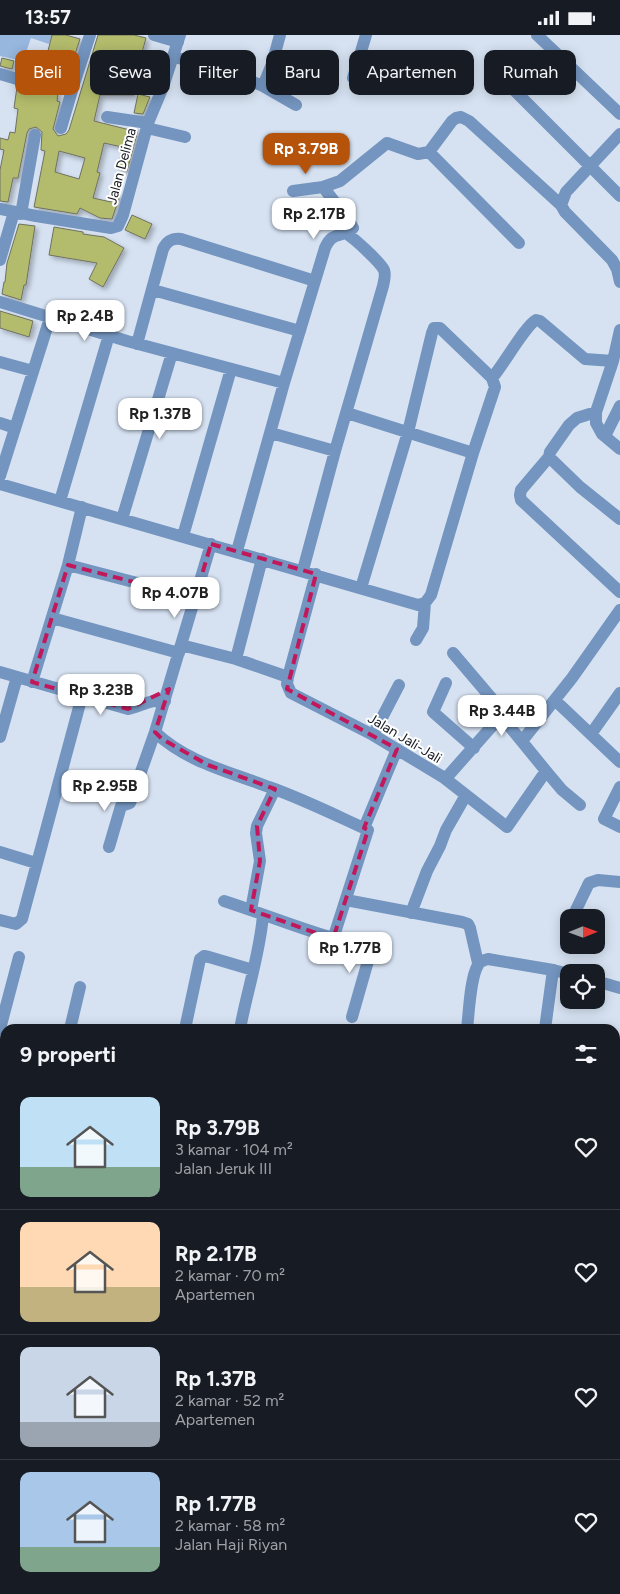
<!DOCTYPE html>
<html lang="id">
<meta charset="utf-8">
<style>
:root{--surface:#171b24;--page:#242831;--text:#f1f3f6;--muted:#9ea1a6;--line:#363941;--accent:#b45309}
body{margin:0;font-family:Figtree,sans-serif;background:var(--page);color:var(--text);height:100vh;display:flex;flex-direction:column;font-size:19px;white-space:nowrap}
*{box-sizing:border-box;margin:0}
p{font-size:16px;color:var(--muted)}
.icon{flex:none;width:28px;height:28px;fill:none;stroke:currentColor;stroke-width:2;stroke-linecap:round;stroke-linejoin:round}
.map{position:relative;flex:1;overflow:hidden}
.side{position:absolute;left:0px;top:989px;width:620px;height:571px;display:flex;flex-direction:column;background:var(--surface);border-radius:15px 15px 0 0;box-shadow:0 2px 12px #0003}
.side>*{flex:none}
.guide{position:absolute;left:15px;top:15px;width:590px;height:45px;display:flex;gap:10px}
.needle{width:32px;rotate:89deg}
.buttons{position:absolute;left:560px;top:874px;display:grid;gap:10px}
.buttons a{display:grid;place-items:center;width:45px;height:45px;border-radius:10px;background:var(--surface);box-shadow:0 2px 12px #0003;font-size:25px}
.price{position:absolute;translate:-50% -42px;padding:0 11px;border-radius:10px;background:#fff;color:#222;font-size:16px;line-height:32px;filter:drop-shadow(0 1px 2px #0008)}
.price::after{content:'';position:absolute;left:50%;top:30px;width:15px;height:11px;margin-left:-8px;background:inherit;clip-path:polygon(0 0,100% 0,50% 100%)}
.price.selected{background:var(--accent);color:#fff}
ul{padding:0;list-style:none}
li{display:flex;align-items:center;gap:15px;height:125px;padding:0 20px}
li+li{border-top:1px solid var(--line)}
li span{display:grid;place-items:center;flex:none;width:140px;height:100px;border-radius:10px;color:#555}
li>.icon{margin-inline-start:auto}
span .icon{width:60px;height:60px;fill:#fffc;stroke-width:1}
li b{font-size:21px}
h2{display:flex;justify-content:space-between;align-items:center;height:60px;padding:0 20px;font-size:21px}
.pill{padding:0 18px;border-radius:10px;background:var(--surface);box-shadow:0 2px 12px #0003;font-size:18px;line-height:45px}
.pill.selected{background:var(--accent);color:#fff}
.status{display:flex;justify-content:space-between;align-items:center;height:35px;padding:0 25px;background:var(--surface);direction:ltr}
.status svg{height:14px;fill:currentColor}
.map>svg:first-child{display:block}
.green{fill:#98b7df}
.building{fill:#b3bc6c;stroke:#6f7160;fill-rule:evenodd;filter:url(#shadow)}
.lines{fill:none;stroke-linecap:round;stroke-linejoin:round}
.minor{stroke:#7495bf;stroke-width:12}
.tertiary{stroke:#7495bf;stroke-width:12}
.marked{fill:none;stroke:#c2185b;stroke-width:4;stroke-dasharray:10 6;stroke-linejoin:round}
.labels{text-anchor:middle;stroke-width:4;stroke-linejoin:round;paint-order:stroke}
.street-label{font-size:14px;fill:#161a20;stroke:#fff}
</style>
<div class="status"><b>13:57</b><svg viewBox="0 0 49 12"><path d="M0 12V9h3v3zM5 12V6h3v6zM10 12V3h3v9zM15 12V0h3v12zM26 1h20v11H26zM47 4h2v5h-2z"/></svg></div>
<div class="map">
<svg width="620" height="1559" viewBox="0 0 620 1559">
<defs>
<filter id="shadow"><feDropShadow dx="3" dy="3" stdDeviation="2.5" flood-color="#0004"/></filter>
</defs>
<rect width="100%" height="100%" fill="#d6e2f2"/>
<path class="green" d="M0,0h52l-3,9 -18,-6 -8,23 -23,-5z"/>
<path class="building" d="M52,0h14l14,4 -13,39 -47,-7 1,-8 6,1 1,-7 18,2z
M98,0h36l12,3 -7,25 -2,-1 -4,7 1,26h-34l-6,26 36,9v-1l8,1 -11,41 -9,-2 4,-22 -18,-4 -7,29 3,1 -7,25 18,4 2,-9 7,2 -8,24 -12,-1 -20,-10 -3,6 -43,-7 11,-56 -4,-1 1,-18 -6,-5 -7,2 -2,4 -9,45h-5l-5,24 -8,-1v-31l4,-20 -4,-1v-11l8,2 2,-8 5,1 3,-24 -4,-1 3,-21 41,6 -1,8 3,1 -7,27 5,7 8,-2 3,-4zM59,116l26,7 -6,21 -24,-7z
M2,23l12,3 -2,8 -12,-3z
M138,59l12,3 -7,17 -9,-1z
M132,180l20,9 -7,15 -20,-9z
M19,189l16,2 -9,59h-2l-3,15 -19,-6 2,-12h1l2,-19z
M54,192l29,5v2l21,3 20,11 -21,39 -14,-8 8,-16 -48,-8z
M0,276l33,10 -4,16 -29,-9z"/>
<g class="lines">
<path class="minor" d="M154,0l24,7
M537,0l83,79
M174,22l44,11 45,18 33,19
M493,34l127,127
M141,36l25,5
M0,39l17,5 56,8 17,-52
M353,43l13,-43
M263,51l9,-22 8,-29
M107,82l41,6
M61,93l12,-41
M147,93l38,9
M429,117l90,91
M293,156l30,-4 17,-6 47,-38 31,11 11,-2 23,-31 4,-3 5,-1 8,4 92,84 4,7 47,48 5,9 3,13
M561,170l5,-13 54,-58
M0,174l36,7 75,12 7,-2 5,-11 25,-92 15,-36 17,-52
M21,179l14,-79
M0,225l14,-48
M153,255l147,41
M0,267l127,39 157,42
M620,295l-7,31 -17,51v11l6,11 18,15
M137,309l26,-95c4,-8 9,-11 18,-10l134,42
M0,327l33,9
M492,343c10,-11 34,-53 44,-58l4,1 45,38 28,2
M596,377l-19,6 -8,7 -19,27 -1,5 31,30 40,32
M347,378l126,40
M0,388l15,5
M271,398l64,18
M605,401l15,-30
M549,422l-28,33 -1,5 1,5 99,92
M0,441l50,-158
M0,449l418,121 7,-2 6,-8 42,-142 22,-66 -3,-9 -52,-50h-6l-2,5 -24,99 -47,156
M60,466l49,-166
M122,484l50,-166
M183,501l48,-167
M237,516l47,-168 41,-135c8,-18 16,-9 28,-20l-5,-9 -25,-32
M68,530l127,33
M303,535l32,-119 48,-165c1,-5 3,-11 1,-16 -4,-8 -29,-31 -37,-36
M52,583l127,35
M416,605l7,-12 2,-25
M181,610l55,14 52,18 28,-103
M453,618l40,47 8,16 45,55 16,19 18,15
M236,624l26,-100
M0,637l128,37c16,-3 20,-10 37,-8
M288,642l-1,7 4,9 82,42 70,42h4l54,-61
M32,647l36,-117 14,-58
M446,648l-13,29 41,36
M560,670l60,57
M155,697c31,30 75,40 114,55 34,12 66,28 99,43l-35,109
M591,699l29,-41
M373,700l26,-50
M0,702l17,-60
M522,706l50,-63 48,-68
M443,742l64,50 39,-56
M620,752l-16,32 16,8
M364,793l33,-79
M109,812l12,-41 9,-3 25,-71 56,-188
M0,817l36,11
M346,865l116,22 6,2 2,4 8,35
M224,866c40,13 79,29 119,40 9,3 24,4 27,13l-18,63
M251,875l9,-49 -4,-28 1,-7 18,-37
M575,877l14,-29 9,-3 22,2
M411,878l16,-42 13,-25 6,-16 20,-35
M0,885l16,4 6,-5 60,-223
M0,994l19,-72
M70,994l10,-42
M185,994l15,-70 4,-3 5,1 44,13
M240,994c7,-38 20,-76 23,-114
M545,994l8,-59
M0,1263l5,-28
M615,1304l3,-229
M615,1391h5
M615,1477h5
M0,1524l5,1
M615,1543h5
M407,1555v4
M507,1555v4
M10,1559l1,-4
M132,1559l2,-4
M354,1559v-4
M458,1559v-4
M521,1559l1,-4"/>
<path class="tertiary" d="M596,946l24,7
M467,994c2,-16 3,-51 11,-64 2,-4 6,-5 10,-6l65,11 16,4
M0,1122l5,1"/>
</g>
<path class="marked" d="M211,509l105,30 -29,115 110,60 -33,79 4,2 -35,109 -82,-29 9,-49 -3,-35 18,-37 -67,-24 -46,-26 -7,-7 14,-43 -41,20 -96,-27 36,-117 127,33z"/>
<g class="labels">
<g class="street-label">
<text transform="translate(121 131) rotate(-75)" y="5">Jalan Delima</text>
<text transform="translate(405 703) rotate(31)" y="5">Jalan Jali-Jali</text>
</g>
</g>
</svg>
<div class="buttons">
<a><svg class="needle" viewBox="-14 -14 28 28"><path d="M0-13l5 13h-10z" fill="#e53935"/><path d="M0 13l5-13h-10z" fill="#9ea1a6"/></svg></a>
<a><svg class="icon" aria-label="locate" viewBox="0 0 24 24"><circle cx="12" cy="12" r="6"/><path d="M12 2v4M12 18v4M2 12h4M18 12h4"/></svg></a>
</div>
<b class="price selected" style="left:306px;top:140px">Rp 3.79B</b>
<b class="price" style="left:314px;top:205px">Rp 2.17B</b>
<b class="price" style="left:85px;top:307px">Rp 2.4B</b>
<b class="price" style="left:160px;top:405px">Rp 1.37B</b>
<b class="price" style="left:175px;top:584px">Rp 4.07B</b>
<b class="price" style="left:101px;top:681px">Rp 3.23B</b>
<b class="price" style="left:502px;top:702px">Rp 3.44B</b>
<b class="price" style="left:105px;top:777px">Rp 2.95B</b>
<b class="price" style="left:350px;top:939px">Rp 1.77B</b>
<div class="guide">
<a class="pill selected">Beli</a>
<a class="pill">Sewa</a>
<a class="pill">Filter</a>
<a class="pill">Baru</a>
<a class="pill">Apartemen</a>
<a class="pill">Rumah</a>
</div>
<section class="side">
<h2>9 properti<svg class="icon" aria-label="filters" viewBox="0 0 24 24"><path d="M4 7h16M4 17h16"/><circle cx="9" cy="7" r="2"/><circle cx="15" cy="17" r="2"/></svg></h2>
<ul>
<li><span style="background:linear-gradient(#bfe0f5 70%,#7fa58c 0)"><svg class="icon" aria-label="home" viewBox="0 0 24 24"><path d="M3 11l9-7 9 7M6 9v11h12V9"/></svg></span><div><b>Rp 3.79B</b><p>3 kamar · 104 m²</p><p>Jalan Jeruk III</p></div><svg class="icon" aria-label="heart" viewBox="0 0 24 24"><path d="M12 20l-8-8c-3-5 5-10 8-4 3-6 11-1 8 4z"/></svg></li>
<li><span style="background:linear-gradient(#ffd9b3 65%,#c2b280 0)"><svg class="icon" aria-label="home" viewBox="0 0 24 24"><path d="M3 11l9-7 9 7M6 9v11h12V9"/></svg></span><div><b>Rp 2.17B</b><p>2 kamar · 70 m²</p><p>Apartemen</p></div><svg class="icon" aria-label="heart" viewBox="0 0 24 24"><path d="M12 20l-8-8c-3-5 5-10 8-4 3-6 11-1 8 4z"/></svg></li>
<li><span style="background:linear-gradient(#c9d6e8 75%,#9aa5b1 0)"><svg class="icon" aria-label="home" viewBox="0 0 24 24"><path d="M3 11l9-7 9 7M6 9v11h12V9"/></svg></span><div><b>Rp 1.37B</b><p>2 kamar · 52 m²</p><p>Apartemen</p></div><svg class="icon" aria-label="heart" viewBox="0 0 24 24"><path d="M12 20l-8-8c-3-5 5-10 8-4 3-6 11-1 8 4z"/></svg></li>
<li><span style="background:linear-gradient(#a9c7e8 75%,#7fa58c 0)"><svg class="icon" aria-label="home" viewBox="0 0 24 24"><path d="M3 11l9-7 9 7M6 9v11h12V9"/></svg></span><div><b>Rp 1.77B</b><p>2 kamar · 58 m²</p><p>Jalan Haji Riyan</p></div><svg class="icon" aria-label="heart" viewBox="0 0 24 24"><path d="M12 20l-8-8c-3-5 5-10 8-4 3-6 11-1 8 4z"/></svg></li>
</ul>
</section>
</div>
